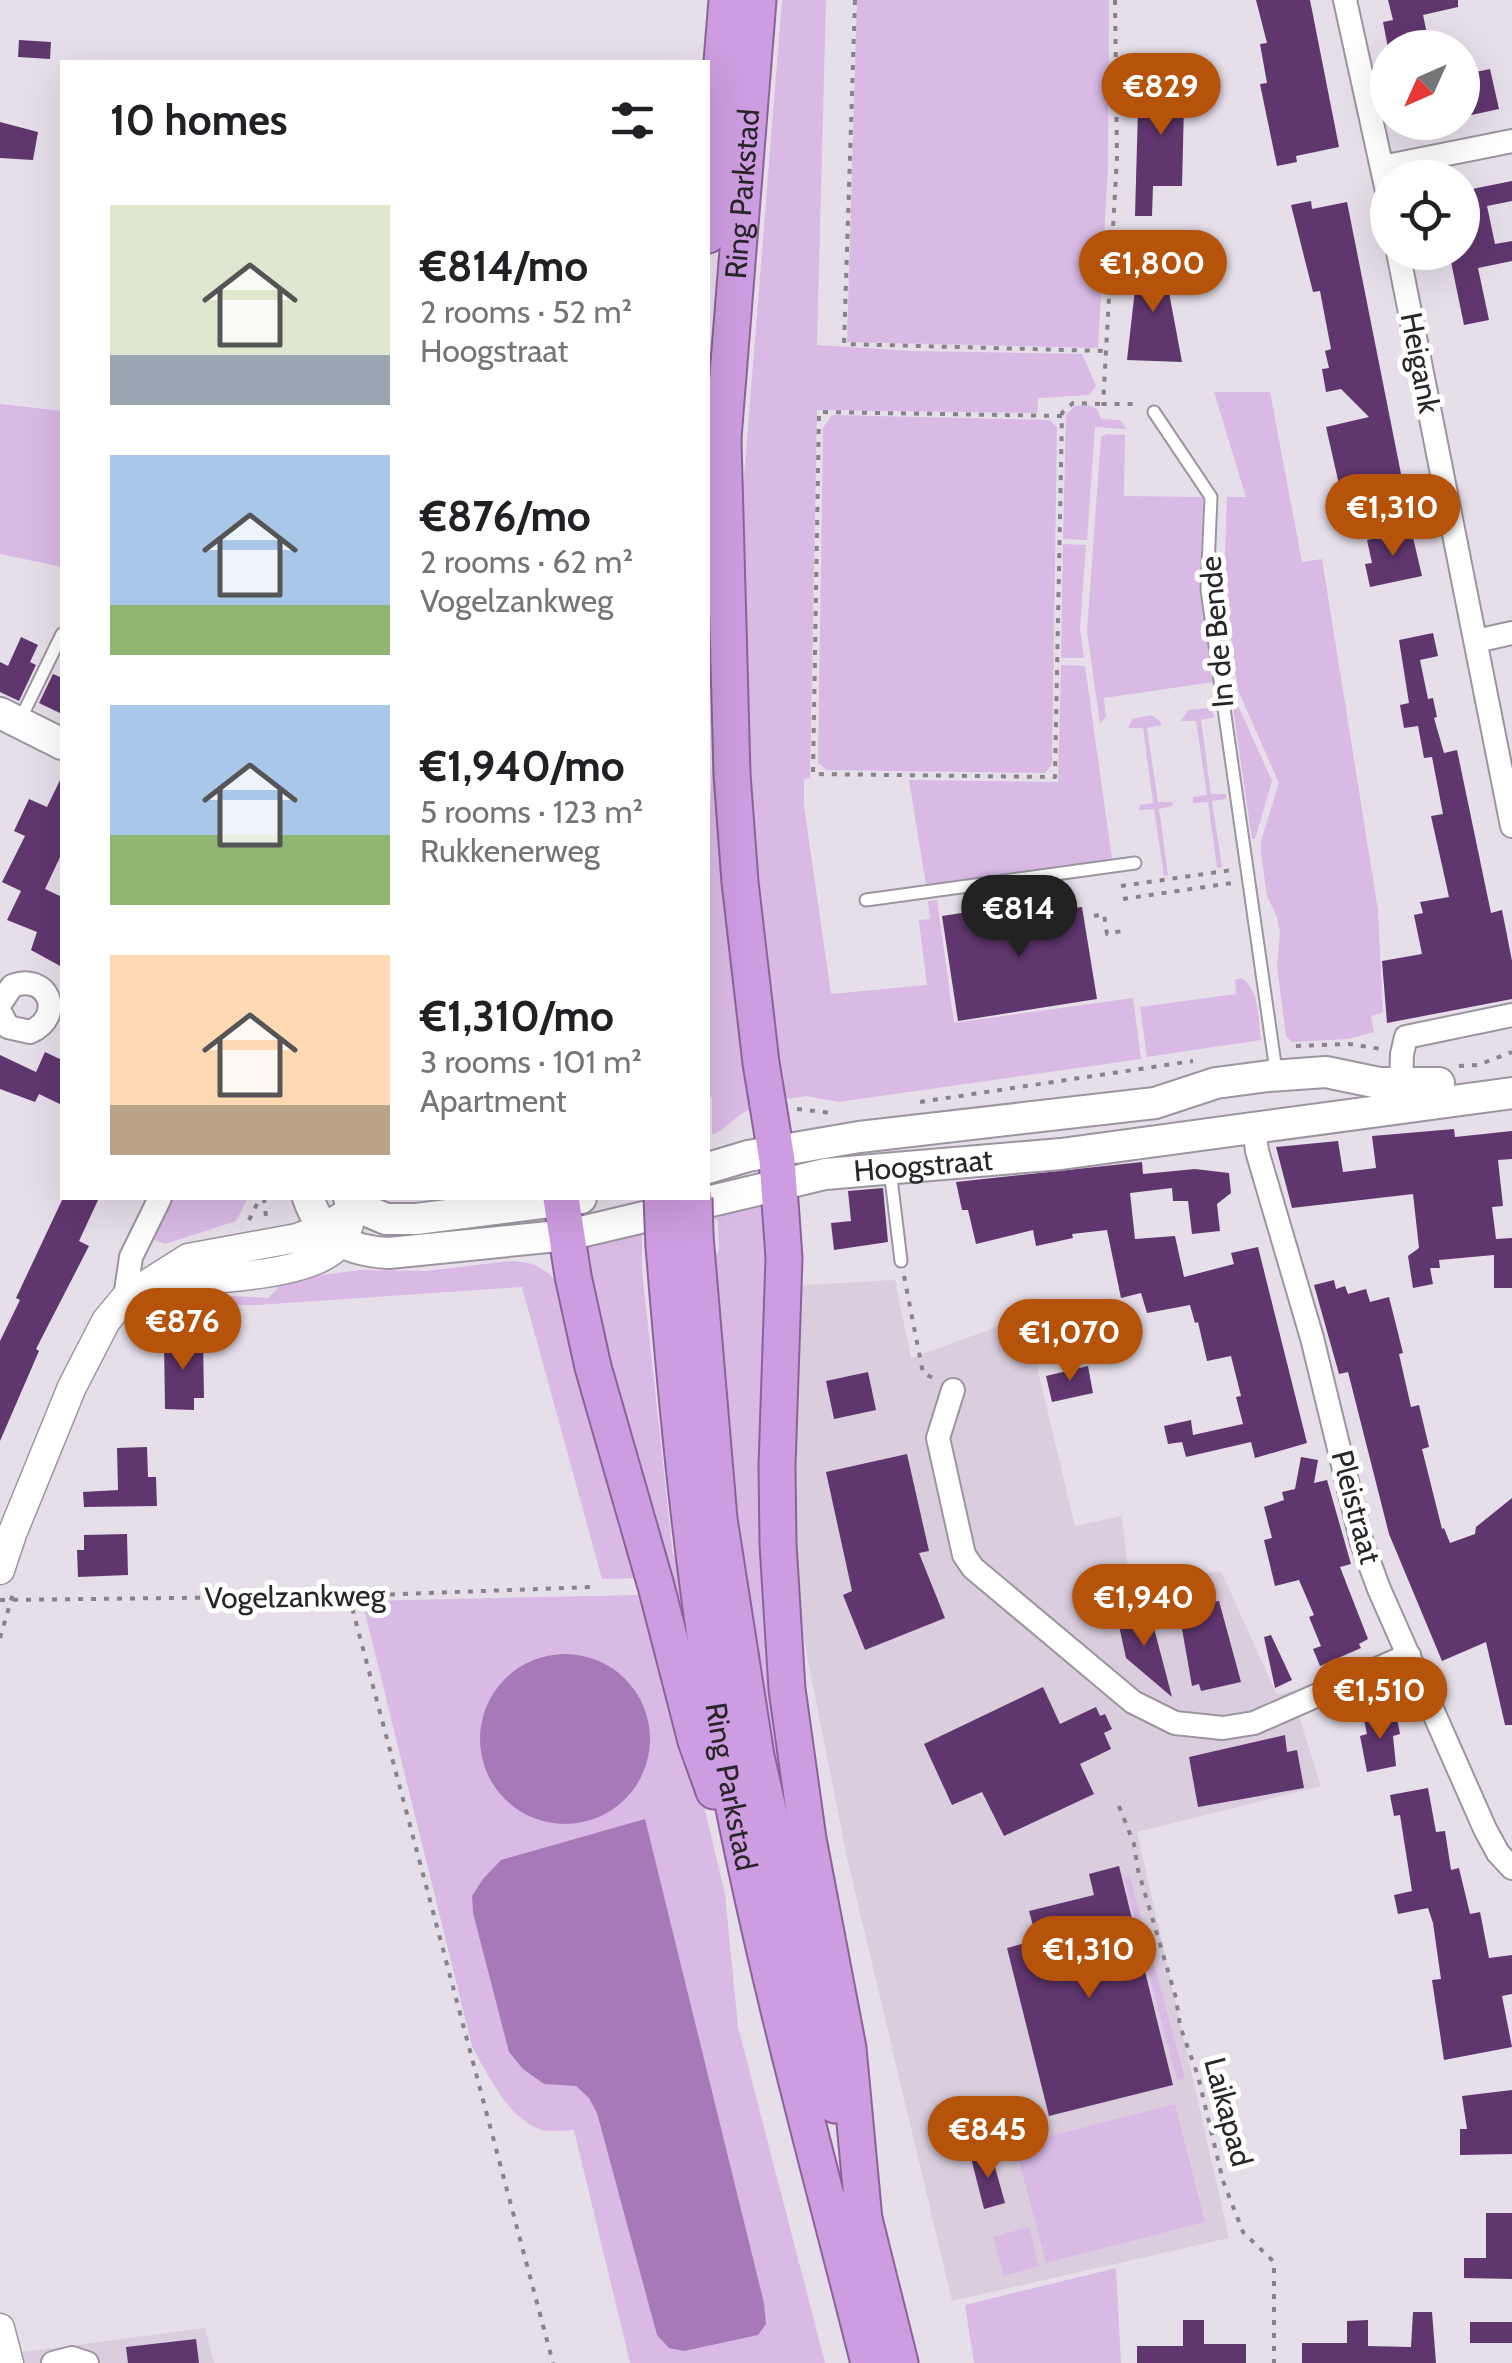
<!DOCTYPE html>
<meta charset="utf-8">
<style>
:root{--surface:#fff;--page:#f2f2f2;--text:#202124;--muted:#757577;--accent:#b45309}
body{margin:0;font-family:Cabin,sans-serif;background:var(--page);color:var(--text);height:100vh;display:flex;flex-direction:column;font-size:38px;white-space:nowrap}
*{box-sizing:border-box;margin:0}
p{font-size:32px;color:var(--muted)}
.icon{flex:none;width:55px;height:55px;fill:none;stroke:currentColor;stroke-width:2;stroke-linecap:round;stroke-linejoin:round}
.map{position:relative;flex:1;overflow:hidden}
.drawer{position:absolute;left:60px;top:60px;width:650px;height:1140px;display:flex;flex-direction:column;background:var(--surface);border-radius:0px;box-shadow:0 10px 40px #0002}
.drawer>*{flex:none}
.needle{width:65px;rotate:225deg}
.tools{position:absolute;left:1370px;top:30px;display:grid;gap:20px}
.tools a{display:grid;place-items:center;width:110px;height:110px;border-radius:50%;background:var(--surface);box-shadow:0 10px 40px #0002;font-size:50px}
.price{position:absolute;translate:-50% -85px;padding:0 22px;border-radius:35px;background:var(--accent);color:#fff;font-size:32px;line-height:65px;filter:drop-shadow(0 2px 5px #0008)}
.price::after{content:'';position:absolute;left:50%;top:60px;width:30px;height:22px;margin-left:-15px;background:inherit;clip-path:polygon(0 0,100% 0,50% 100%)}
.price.current{background:#222;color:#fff}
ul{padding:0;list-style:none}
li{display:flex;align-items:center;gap:30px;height:250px;padding:0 50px}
li span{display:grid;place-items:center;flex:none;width:280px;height:200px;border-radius:0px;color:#555}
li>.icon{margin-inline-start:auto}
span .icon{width:120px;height:120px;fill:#fffc;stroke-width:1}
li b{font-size:42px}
h2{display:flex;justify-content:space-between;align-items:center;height:120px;padding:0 50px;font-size:42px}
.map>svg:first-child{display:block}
.built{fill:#dacede}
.green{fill:#d9bae5}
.water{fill:#a779b8}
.building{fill:#60366f}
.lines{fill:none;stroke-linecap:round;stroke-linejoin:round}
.service-casing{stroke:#9c959f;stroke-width:15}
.minor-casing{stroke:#9c959f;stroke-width:26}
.tertiary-casing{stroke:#9c959f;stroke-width:31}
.secondary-casing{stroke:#9c959f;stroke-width:34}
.trunk-casing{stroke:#8c629b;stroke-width:39}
.path{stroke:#88838a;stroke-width:4;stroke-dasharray:5 8;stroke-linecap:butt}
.service{stroke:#fff;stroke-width:11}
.minor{stroke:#fff;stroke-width:22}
.tertiary{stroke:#fff;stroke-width:28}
.secondary{stroke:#fff;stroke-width:30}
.trunk{stroke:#ce9ce0;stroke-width:35}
.trunk-bridge-casing{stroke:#8c629b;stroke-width:39;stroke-linecap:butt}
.trunk-bridge{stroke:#ce9ce0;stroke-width:35}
.labels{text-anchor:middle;stroke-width:10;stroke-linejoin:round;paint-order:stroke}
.street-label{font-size:30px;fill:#29262a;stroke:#fff}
</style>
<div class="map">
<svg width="1512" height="2363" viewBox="0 0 1512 2363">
<rect width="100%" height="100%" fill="#e6dee9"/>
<path class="built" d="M895,1280l16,78 114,-41 50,209 47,-10 8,72 91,-17 56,124 14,-4 30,95 -184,46 92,406 -277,63 -105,-443 -71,-360 11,-212z
M205,2328l9,35h-197l-2,-10z"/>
<path class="green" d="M782,0h44l-9,345 96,6 169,3 14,32 -7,9 -51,3 -1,15 -220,-3 -7,368 -6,1v27l27,188 96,-9 -8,-65 11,-1 -2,-18 9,-1 17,123 179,-25 8,61 -303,43 -31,-6 -20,3 -4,-6 -35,-202 -6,-388z
M857,0h252l-1,167 -10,181 -251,-6z
M1214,392h56l32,170 20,-3 56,351 5,102 -12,4 3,16 -26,7 -56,3 -6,-6 -9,-69 3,-35 -3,-15 -10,-21 -6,-42v-13l18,-58 -41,-93 -14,-103 3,-90h19z
M0,404l62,7v156l-62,-13z
M1088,405l9,4 4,10 19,1 6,9 -31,-2 -8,113 -24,-1 3,-124 9,-9z
M832,415l217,5 8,7 -5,337 -7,9 -218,-3 -9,-7 5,-335z
M1107,434l18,1 -1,61 79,1 -3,95 13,90 -109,16 2,19 -6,7 -13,-93 14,-194z
M1063,544l23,1 -6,84 4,29h-23z
M718,664l36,445c-18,3 -26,20 -42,26v-37l-4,-2v-254z
M1061,665l24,1 27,193 -186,26 -17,-105 149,2z
M1232,701h4l36,80 -17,58h-3z
M1210,708l5,9 -14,3 10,74h15v5l-14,2 10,66 -5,1 -9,-66 -15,1v-6l14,-2 -11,-74h-15l7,-11z
M1151,715l10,7v3l-14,3 11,74h15l-1,4 -13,3 9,66 -4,1 -10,-67 -15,1 1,-5 13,-2 -10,-75h-15l4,-9z
M1242,978c18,12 16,42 19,62l-114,17 -7,-50 96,-13 -1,-14z
M765,1195l25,655 -53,-302 -27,-293h6l3,-5 -1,-30h-3v-10z
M168,1198h80l-12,23 -71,23 -16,-6z
M642,1229v41l31,285 7,-2 28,184 -66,-230 -61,-266z
M511,1261c29,1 40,11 55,35l77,282 -41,1 -80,-292 -264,18h-76l49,-9 37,2 9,-9v-8l83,-11 66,1z
M638,1595l50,144 37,155 13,133 87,336h-195l-56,-233c-10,0 -22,2 -32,0 -34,-11 -54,-55 -70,-84l-110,-445z
M1130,1876l55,202 -8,3 -53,-203z
M1175,2104l30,118 -159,41 -31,-118z
M1029,2227l10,39 -35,10 -11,-39z
M1116,2268l5,95h-147l-9,-58z"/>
<path class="water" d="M480 1739a85 85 0 1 1 170 0a85 85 0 1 1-170 0Z
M645,1819l119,484 2,21 -8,11 -74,16 -15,-3 -12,-13 -60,-222 -8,-15 -13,-12 -32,-2 -21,-15 -14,-17 -36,-139 -1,-17 11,-17 18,-19z"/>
<path class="building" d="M1256,0h54l29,147 -43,9 1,6 -20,4 -17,-82 7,-1 -7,-39 7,-1z
M1388,0h70v7l-35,8 7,33h-42l-5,-26 10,-2z
M19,40l32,2 -1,17 -32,-2z
M1156,64l29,1 -3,121h-29l-1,30h-17l3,-107h16z
M1490,69l9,40 -37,8v-42z
M0,122l38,10 -5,28 -33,-2z
M1512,181v20l-25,5 8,38 17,-3v20l-34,7 11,52 -25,5 -15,-73h13v-61z
M1311,201l1,8 35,-7 59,297 -61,12 -19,-84 43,-10 -28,-28 -15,3 -4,-23 7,-1 -4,-17 6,-2 -11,-58 -7,1 -22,-87z
M1139,254l23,1 20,107 -55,-2z
M1411,529l11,47 -52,11 -5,-23 7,-1 -5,-23z
M1433,633l5,23 -18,4 8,39 5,-1 4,19 -3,1 10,35 13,-3 34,163 11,-3 10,51v38l-125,24 -5,-62 40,-7 -8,-39 9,-2 -3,-11 29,-5 -18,-81 12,-2 -11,-57 -8,1 -6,-32 -14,2 -4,-23 9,-2 -10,-63z
M21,637l17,8 -8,17 6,3 -17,36 -19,-9v-30l8,4z
M53,674l9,4v36l-23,-11z
M62,776v77l-17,36 17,8v70l-31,-17 6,-18 -30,-12 14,-29 -19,-9 23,-46 -11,-5 15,-32 18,8z
M1066,897l2,12 14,-2 15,92 -139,22 -16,-105 26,-4 2,10 56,-9 -1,-10z
M45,1052l17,8v45l-23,-11 -4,8 -35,-13v-34l36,17z
M1454,1129l1,8 57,-6v28l-14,1 5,46 -11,1 4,32 16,-1v50h-18v-33l-55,5 1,8h-10l3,16 -20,4 -5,-32 11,-8 -6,-54 -121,14 -16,-61 62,-6 5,31 33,-4 -4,-32z
M1142,1162l1,12 52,-5 34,4 2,20 -14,11 3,27 -28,3 -4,-33h-15l-1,-13 -42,5 5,46 40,-3 9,41 50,-13 -3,-11 27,-6 49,196 -52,15 -4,-16 -65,15 -4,-15 -14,2 -4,-18 27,-6 2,15 50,-11 -7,-27 5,-1 -10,-40 -24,5 -9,-39 -3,1 -5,-18 -43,8 -6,-20 -20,5 -14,-68 -35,4 1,4 -37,8 -3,-16 -57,14 -8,-34h-6l-6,-28z
M883,1188l5,54 -54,8 -3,-27 20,-2 -3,-30z
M63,1198h36l-20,43 10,5 -53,103 3,2 -39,90v-100l20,-41 -4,-2z
M1334,1280l2,9 9,-3 3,8 18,-5 4,13 19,-5 14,56 -4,1 12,53 8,-2 10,42 -7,2 20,80 2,-1 6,15 25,-9 1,-7 36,-29v227h-7l-19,-83 -44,19 -53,-127 -41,-162 -9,2 -25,-89z
M164,1339h39l1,59h-10v12l-29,-1z
M1088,1366l5,27 -41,9 -6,-26z
M868,1372l8,38 -42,9 -8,-38z
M147,1447l1,30h8l1,29 -73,1 -1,-15 35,-2 -1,-42z
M907,1454l22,97 -10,2 26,65 -80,32 -22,-55 9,-4 -26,-119z
M1301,1457l17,3 -4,23 13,-3 24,84 -11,3 28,72 -9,5 2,4 -41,18 -7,-17 8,-3 -12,-29 5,-2 -15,-35 -24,6 -11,-46 8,-2 -8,-31 20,-7 -2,-8 13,-3z
M127,1534l1,41 -50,2 -1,-27h7v-15z
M1211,1598l1,4 7,-1 22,81 -40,9 -2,-7 -7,2 -14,-80z
M1150,1613l22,84 -46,-39 -8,-37z
M1271,1635l21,45 -17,8 -11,-51z
M1043,1687l17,37 36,-17 4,9 5,-2 7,15 -8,4 7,16 -31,15 14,30 -90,42 -22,-44 -30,13 -28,-61z
M1396,1713l4,21 -7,2 3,30 -29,6 -7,-36 7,-2 -3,-14z
M1285,1735l2,17 10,-2 7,38 -106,19 -9,-50z
M1428,1788l8,44 9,-1 6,39 8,-2 11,46 10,-2 9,46 23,-3v39l-10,2 10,51 -68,13 -12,-80 9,-1 -8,-56 -5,-15 -30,6 -4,-19 18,-4 -12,-76 -6,1 -4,-21z
M1119,1866l54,219 -124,31 -42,-168 30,-8 -8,-29 65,-16 -5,-21z
M1512,2090v64l-52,1v-26h7l-5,-33z
M991,2153l14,50 -21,6 -13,-51z
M1486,2213h26v66l-48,-1v-20h22z
M1413,2312h19l4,51h-134v-20h45v-22l21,-1v26l43,1z
M1183,2320h21v24h42v19h-109v-17h46z
M1470,2322h42v21h-42z
M196,2339l3,24h-71l-2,-16z"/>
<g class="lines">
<defs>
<path id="service" d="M1154,412l57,85 -4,93 69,481
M19,722l43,-88
M866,900l269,-37
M890,1170l11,91"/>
<path id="minor" d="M1345,0l43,196
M1382,167l130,-26
M1398,252l114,574
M1476,641l36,-8
M0,1004l12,-18c36,-14 54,30 18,46l-22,-5 -8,-15
M1401,1085l1,-31 4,-17 106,-22
M1254,1126l3,25 55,187 50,205 17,46 106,240 13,24 14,15
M125,1298l6,-41 29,-59
M953,1390l-15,48 26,117 9,13 160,134 42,21 48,5 31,-5 155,-68
M53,2363l19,-5 15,5"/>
<path id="tertiary" d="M154,1280c44,1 144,-3 178,-29 9,-7 12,-16 17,-26
M0,1570l12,-36 60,-147 34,-66 19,-23 63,-40 109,-20 26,-10 35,-21
M0,2328l9,35"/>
<g id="secondary">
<path d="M0,713l62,31"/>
<path d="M708,1168l40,-12 111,-19 296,-34 61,-20 53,-7 57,-4 53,11h60"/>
<path id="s1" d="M308,1198c14,40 40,53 81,55l179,-18 257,-61 236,-20 451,-61"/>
<path d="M349,1198l9,9 28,12h30l165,-21"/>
</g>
<g id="trunk">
<path d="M708,235l19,-235"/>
<path d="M723,441l9,333 8,108 21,181 16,97 7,98 -7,208 1,78 9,145 21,150 40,209 16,172"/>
<path id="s2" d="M721,463l37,-463"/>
<path d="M561,1198l12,78 20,91 63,219 40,155 18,50"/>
<path d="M695,1236l24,283 37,237 79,349"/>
<path id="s3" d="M664,1246c15,186 33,373 69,557 37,188 89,374 136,560"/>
<path d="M859,2199l41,164"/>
</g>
</defs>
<use href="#service" class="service-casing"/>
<use href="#minor" class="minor-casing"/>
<use href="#tertiary" class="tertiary-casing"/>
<use href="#secondary" class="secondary-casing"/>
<use href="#trunk" class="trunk-casing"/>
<path class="path" d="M855,0l-11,344 260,7
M1115,0l2,157 -14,247h35
M1062,416l-243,-4 -6,362 242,3 7,-364 11,-10 30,1
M1121,886l111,-16
M1123,899l109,-16
M1094,916l10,-2 3,20 20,-4
M1296,1046l53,-2 32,5
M1459,1066l19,-1 34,-13
M920,1102l273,-41
M797,1109l35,4
M264,1198l2,19
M249,1220l11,-22
M904,1276l19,97 10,5
M349,1596l204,767
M0,1600l349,-4 242,-9
M0,1638l14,-48
M1119,1806l15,38 4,26 38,128 4,28 18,50 25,105 20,51 31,30v101"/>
<use href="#service" class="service"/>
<use href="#minor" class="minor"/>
<use href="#tertiary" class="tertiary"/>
<use href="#secondary" class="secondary"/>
<use href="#trunk" class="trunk"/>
<defs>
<path id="trunk-bridge" d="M662,1198l2,48
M694,1198l1,38"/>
</defs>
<use href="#trunk-bridge" class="trunk-bridge-casing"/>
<use href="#trunk-bridge" class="trunk-bridge"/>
</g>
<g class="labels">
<g class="street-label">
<text dy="10" stroke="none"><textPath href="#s2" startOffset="270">Ring Parkstad</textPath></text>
<text transform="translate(1420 363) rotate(79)" y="10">Heigank</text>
<text transform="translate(1217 632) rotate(-95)" y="10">In de Bende</text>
<text dy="10" stroke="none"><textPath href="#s1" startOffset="648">Hoogstraat</textPath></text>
<text transform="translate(1356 1507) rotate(75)" y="10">Pleistraat</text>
<text transform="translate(295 1597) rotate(-1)" y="10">Vogelzankweg</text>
<text dy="10" stroke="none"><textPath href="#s3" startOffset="545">Ring Parkstad</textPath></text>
<text transform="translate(1228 2112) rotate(75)" y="10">Laikapad</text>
</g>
</g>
</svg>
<div class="tools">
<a><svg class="needle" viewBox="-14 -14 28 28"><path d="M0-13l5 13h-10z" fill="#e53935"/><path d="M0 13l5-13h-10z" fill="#757577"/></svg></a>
<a><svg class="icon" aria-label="locate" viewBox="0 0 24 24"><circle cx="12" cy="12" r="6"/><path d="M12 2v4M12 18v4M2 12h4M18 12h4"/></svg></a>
</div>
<b class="price" style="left:1161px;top:138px">€829</b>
<b class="price" style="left:1153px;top:315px">€1,800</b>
<b class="price" style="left:1393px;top:559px">€1,310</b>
<b class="price current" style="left:1019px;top:960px">€814</b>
<b class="price" style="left:183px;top:1373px">€876</b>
<b class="price" style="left:1070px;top:1384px">€1,070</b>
<b class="price" style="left:1144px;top:1649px">€1,940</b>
<b class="price" style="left:1380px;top:1742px">€1,510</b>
<b class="price" style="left:1089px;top:2001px">€1,310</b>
<b class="price" style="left:988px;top:2181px">€845</b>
<section class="drawer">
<h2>10 homes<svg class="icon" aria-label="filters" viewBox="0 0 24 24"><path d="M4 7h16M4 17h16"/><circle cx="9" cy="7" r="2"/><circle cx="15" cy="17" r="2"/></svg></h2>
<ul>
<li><span style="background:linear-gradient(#dfe7d0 75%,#9aa5b1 0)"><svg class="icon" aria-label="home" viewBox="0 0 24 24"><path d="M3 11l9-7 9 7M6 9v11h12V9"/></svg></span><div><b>€814/mo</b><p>2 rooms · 52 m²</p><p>Hoogstraat</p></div></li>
<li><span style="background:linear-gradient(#a9c7e8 75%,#8fb573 0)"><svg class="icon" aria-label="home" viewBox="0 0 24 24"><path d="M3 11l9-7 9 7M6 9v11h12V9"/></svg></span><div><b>€876/mo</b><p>2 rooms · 62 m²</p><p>Vogelzankweg</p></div></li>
<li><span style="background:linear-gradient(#a9c7e8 65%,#8fb573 0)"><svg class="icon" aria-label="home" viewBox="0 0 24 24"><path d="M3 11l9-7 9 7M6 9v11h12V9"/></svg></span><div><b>€1,940/mo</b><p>5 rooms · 123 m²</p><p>Rukkenerweg</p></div></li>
<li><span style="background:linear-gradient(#ffd9b3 75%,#b9a48a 0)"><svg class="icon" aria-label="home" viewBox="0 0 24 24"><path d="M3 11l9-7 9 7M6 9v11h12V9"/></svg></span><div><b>€1,310/mo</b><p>3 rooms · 101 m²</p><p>Apartment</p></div></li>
</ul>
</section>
</div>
